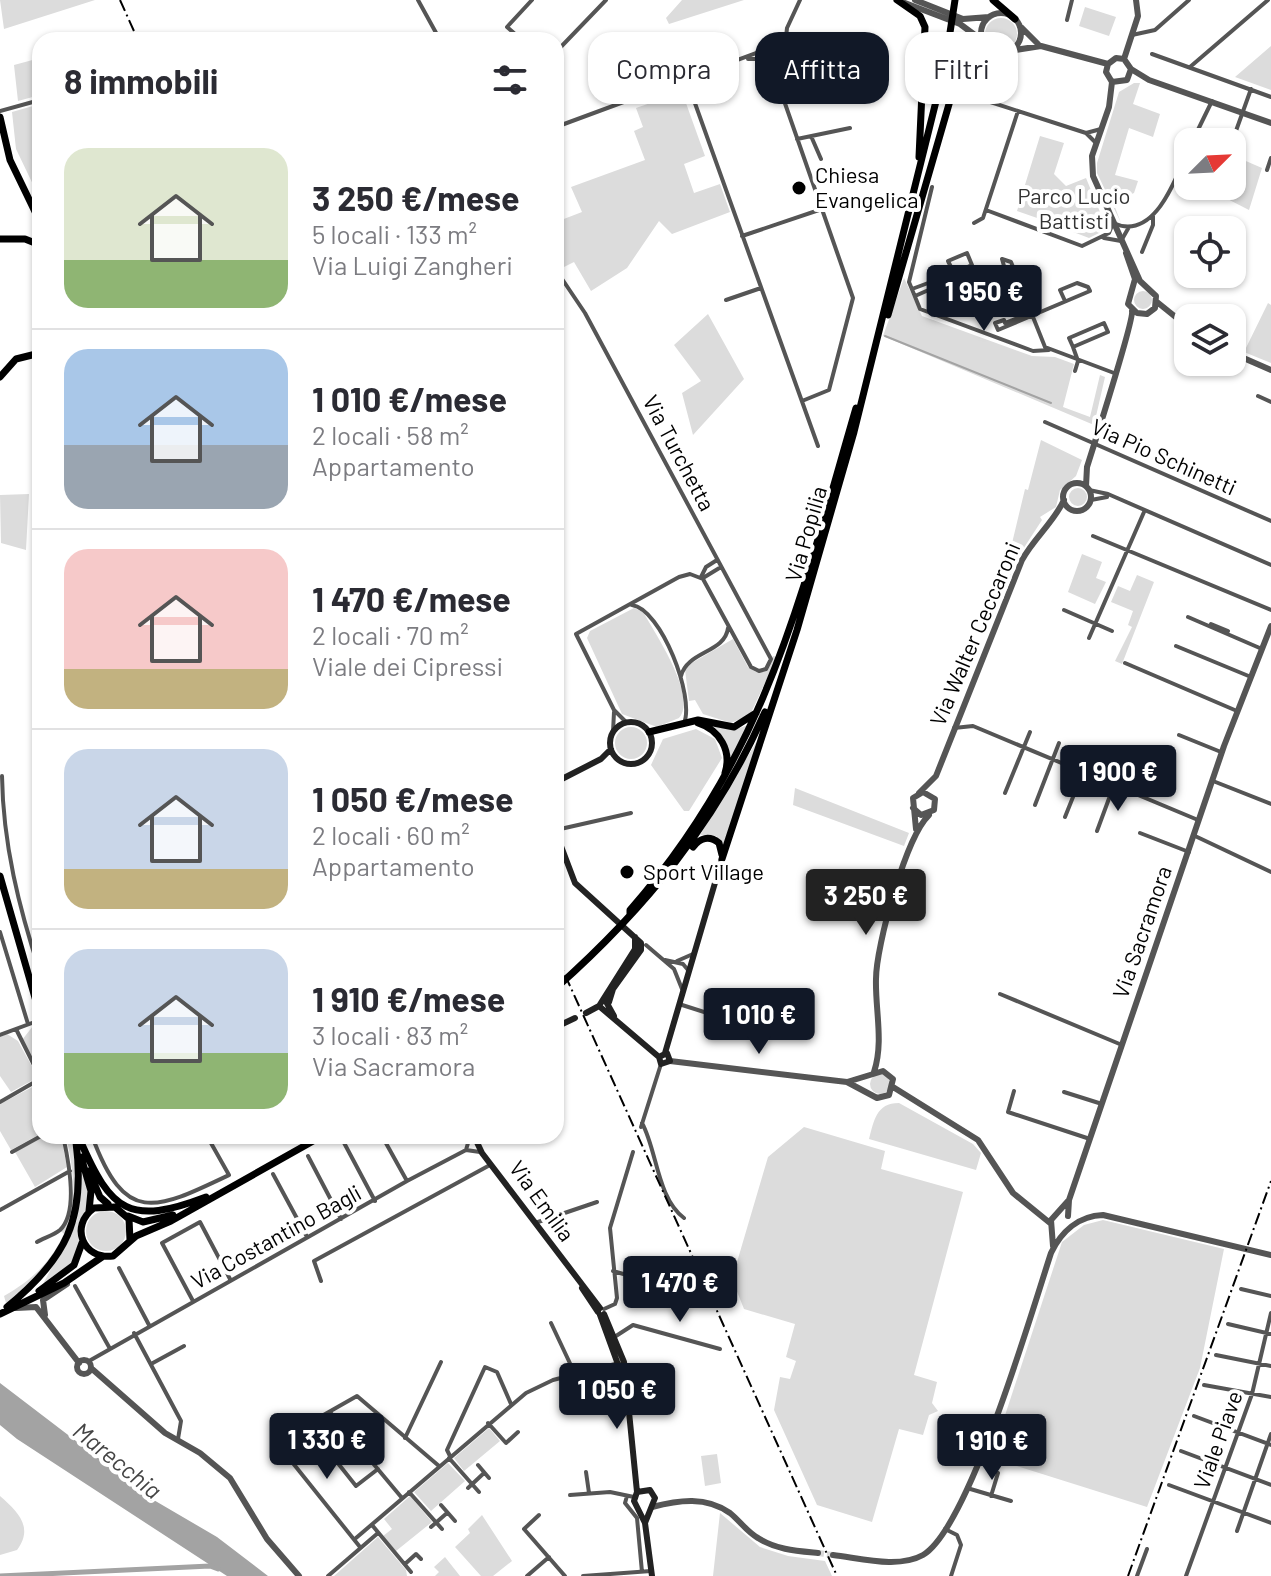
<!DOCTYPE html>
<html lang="it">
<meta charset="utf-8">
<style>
:root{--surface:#fff;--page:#f2f2f3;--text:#2b2b33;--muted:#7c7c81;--line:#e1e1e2;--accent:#111827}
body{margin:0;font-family:Barlow,sans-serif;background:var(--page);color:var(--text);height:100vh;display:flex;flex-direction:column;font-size:30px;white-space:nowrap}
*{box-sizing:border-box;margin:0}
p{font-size:26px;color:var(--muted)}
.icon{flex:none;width:44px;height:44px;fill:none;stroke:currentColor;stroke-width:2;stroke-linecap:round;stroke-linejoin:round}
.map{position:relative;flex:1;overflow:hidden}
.side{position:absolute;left:32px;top:32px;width:532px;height:1112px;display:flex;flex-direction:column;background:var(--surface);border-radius:24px;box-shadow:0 2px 6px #0004}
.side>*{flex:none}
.guide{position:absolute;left:588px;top:32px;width:562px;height:72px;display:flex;gap:16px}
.needle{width:52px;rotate:66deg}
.controls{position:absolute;left:1174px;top:128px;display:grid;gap:16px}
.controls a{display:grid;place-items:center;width:72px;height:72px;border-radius:16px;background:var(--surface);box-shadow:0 2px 6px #0004;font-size:40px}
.price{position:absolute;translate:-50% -68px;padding:0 18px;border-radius:8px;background:var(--accent);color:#fff;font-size:26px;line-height:52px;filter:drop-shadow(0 2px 4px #0008)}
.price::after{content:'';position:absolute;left:50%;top:48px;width:24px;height:18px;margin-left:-12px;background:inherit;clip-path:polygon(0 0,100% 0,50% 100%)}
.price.active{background:#222;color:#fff}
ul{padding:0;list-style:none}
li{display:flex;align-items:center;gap:24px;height:200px;padding:0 32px}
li+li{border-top:2px solid var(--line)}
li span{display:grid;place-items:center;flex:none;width:224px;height:160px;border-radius:24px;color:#555}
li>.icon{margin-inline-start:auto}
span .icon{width:96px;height:96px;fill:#fffc;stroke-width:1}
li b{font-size:34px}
h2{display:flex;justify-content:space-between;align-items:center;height:96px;padding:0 32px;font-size:34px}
.tag{padding:0 28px;border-radius:24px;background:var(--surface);box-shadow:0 2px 6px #0004;font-size:28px;line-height:72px}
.tag.active{background:var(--accent);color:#fff}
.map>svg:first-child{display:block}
.green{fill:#dcdcdc}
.water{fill:#a3a3a3}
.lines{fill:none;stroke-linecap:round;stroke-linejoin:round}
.stream{stroke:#a3a3a3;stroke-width:2}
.canal{stroke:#a3a3a3;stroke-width:5}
.tertiary-tunnel{stroke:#d9d9d9;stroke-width:6;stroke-dasharray:6 3;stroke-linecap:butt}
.minor{stroke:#555;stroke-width:4}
.tertiary{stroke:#555;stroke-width:6}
.secondary{stroke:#222;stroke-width:6}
.primary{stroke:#000;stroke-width:7}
.rail{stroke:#000;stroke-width:2;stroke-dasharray:12 4 2 4;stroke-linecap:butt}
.poi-dot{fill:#000;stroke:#fff;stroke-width:3}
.labels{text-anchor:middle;stroke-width:8;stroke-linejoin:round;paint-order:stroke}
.poi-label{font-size:22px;fill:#000;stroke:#fff;text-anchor:start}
.park-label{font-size:22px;fill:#333;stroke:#fff}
.street-label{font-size:22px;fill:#000;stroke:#fff}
.water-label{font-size:24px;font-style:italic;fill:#444;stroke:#fff}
</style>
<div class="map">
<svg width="1271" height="1576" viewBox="0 0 1271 1576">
<rect width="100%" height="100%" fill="#fff"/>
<path class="green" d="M0,0h95l-91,29z
M682,0h62l-75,24 -3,-6z
M1085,7l31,10 -7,19 -30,-10z
M985 34a16 16 0 1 1 32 0a16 16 0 1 1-32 0Z
M1271,46v44l-36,-13z
M40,58v37l-22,6 -4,-36z
M1134,83h6l-7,21 27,10 -7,23 -24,-9 -14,47 23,6 -4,12 -21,9 8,21 -24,-50v-10l22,-71z
M682,92l23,64 -21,8 10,29 26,-9 10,28 -58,22 -13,-13 -32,47 -36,23 -17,-29 -16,8 -2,-4v-44l26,-10 -11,-25 74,-27 -11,-29 9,-4 -7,-19z
M40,104v95l-24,-50 -4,-37z
M1040,136l24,7 -10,31 12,12 20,-8 21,51 -18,9 -34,-13 -3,5 -14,-6 2,-5 -23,-8z
M1232,155l30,13 -13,42 -47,-24h30z
M904,278l18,38 110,40 23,1 19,7 -11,43 27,10 10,-42 5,2 -11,48 -211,-89z
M1134 300a9 9 0 1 1 18 0a9 9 0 1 1-18 0Z
M1268,303l3,2v58l-27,-11z
M708,314l36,65 -51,56 -11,-42 19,-12 -27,-36z
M1041,440l41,20 -6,16 -16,14 -4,17 -16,10 2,3 -26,40 -3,-1 -2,6 3,2 -19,47 30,-125 3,1z
M1069 497a9 9 0 1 1 18 0a9 9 0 1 1-18 0Z
M29,494l-3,56 -25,-7 -1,-48z
M1082,554l20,8 -6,16 10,4 -11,22 -27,-12z
M1137,575l17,7 -32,82 -7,-3 17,-34 -4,-2 5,-14 -22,-9 7,-16 12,5z
M634,608l9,4c12,21 55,85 36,106l-22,9 -35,-13 -35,-76 3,-7z
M733,639l15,28 8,5 11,-1 6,-15 4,1 -27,58 -19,8 -28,-9 -8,-14 -6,1 -4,-31 5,-6z
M748,725l-17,37 -5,-21 -14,-17 22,6z
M615 743a16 16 0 1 1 32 0a16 16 0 1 1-32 0Z
M696,729l19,10 7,19 -33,53h-5l-33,-46 12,-26z
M757,741l-32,106 -9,-11 -16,-1z
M795,788l114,45 -5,13 -111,-41z
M33,1026l7,7v40l-18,-33z
M7,1034l11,7 17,31 -2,8 -22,12 -11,-16v-39z
M870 1084a10 10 0 1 1 20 0a10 10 0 1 1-20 0Z
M40,1083v51l-29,16 -11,-19v-27z
M899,1103l74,41 8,9 -5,17 -107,-31c5,-18 7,-36 30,-36z
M804,1127l81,24 -4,18 82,23 -49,183 23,7 -5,21 6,8 -9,4 -6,20 -24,-6 -27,93 -55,-17 -43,-95 6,-33 10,2 6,-18 -10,-4 9,-33 -51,-15 -12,-30 36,-122z
M45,1136h16l6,31 -32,20 -20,-35z
M66,1136h6c15,64 -8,133 -66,167l-2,-7c28,-16 46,-33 60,-62l-3,-3c20,-22 11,-68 5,-95z
M83,1171l5,15 -1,22 -8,15 1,21 -6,18 -31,22 34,-64z
M86 1231a20 20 0 1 1 40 0a20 20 0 1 1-40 0Z
M1103,1220l121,29 -24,119 -53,139 -156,-49 71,-216 22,-17z
M489,1428l11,13 -36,30 -10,-13z
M717,1454l4,29 -16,3 -4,-30z
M448,1463l17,18 -34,30 -17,-19z
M0,1496c18,16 34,31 17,54l-17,5z
M410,1496l22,26 -36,29 -13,-15 9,-7 -8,-10z
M720,1513l40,34 28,9 37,5 7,15h-119z
M482,1515l30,46 -19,15h-12l-26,-29 15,-14 -2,-4z
M378,1537l28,33 1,6h-73z
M445,1557l15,19h-25l4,-4 -5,-5z"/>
<path class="water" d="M0,1383l152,116 65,38 51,39h-41l-210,-137 -17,-14z"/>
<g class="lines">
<path class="stream" d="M885,336l166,67"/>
<path class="canal" d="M0,1576l210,-10 8,3"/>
<path class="tertiary-tunnel" d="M818,1553l15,2"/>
<path class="minor" d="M418,0l22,40
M1067,20l5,-20
M1132,35l23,-5 34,-30
M522,40l-15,-13 25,-27
M767 51a9 9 0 1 1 18 0a9 9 0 1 1-18 0Z
M785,47l2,-19 13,-28
M556,52l50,-52
M1152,54l119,43
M748,59h23
M774,60v12l79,226 -24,92 -27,11
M1190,67l78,-67
M687,81l131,365
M981,99l105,34 9,9
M0,111l40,-11
M556,127l211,-78
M1086,133l15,-4
M811,136l10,23
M797,139l53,-11
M1192,142l20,-41
M1232,142l19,-53
M1267,170l4,-12
M932,187l-23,95 11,27 113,42 16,-1
M986,210l96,36 27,-13 4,-10c42,19 62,-44 75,-72
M974,223l9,-5 35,-107
M742,236l80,-27
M1104,238l17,3 8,-14
M1142,252l11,-27v-9
M556,270l29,43 186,346 -5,10 -7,2 -8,-4 -48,-88 -13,-5 -11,3 -103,57 38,76 12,12
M949,281l5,14 12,-5 -8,-19
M912,289l35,-13
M915,296l34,-15 -2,-5 25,-11 -5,-12 -19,8 6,12
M726,300l35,-12
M1029,311l-21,-31 -6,-21 9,3 34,85 69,26
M1030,313l-25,10 -1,-3 -9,3 3,7 92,-39 -2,-4 -11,-4 -17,7 5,11
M1073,347l-4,-9 35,-15 4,9 -35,15 5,14 -3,10
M1258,396l13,6
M1045,422l226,99
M1089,490l19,4 163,71
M1091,500l16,-3
M1093,536l178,74
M701,577l5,-10 11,-7
M703,578l18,-11
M632,605c29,4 63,92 52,118
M1064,610l48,21
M1188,617l74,32
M1211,624l17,7
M1089,638l55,-126
M1176,646l75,31
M1125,663l112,48
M681,676c6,-25 44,-23 47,-48
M954,728l19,-2 225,94
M613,732l1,-20
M1179,735l42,17
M2,776c1,68 17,132 38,196
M1213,781l58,23
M1005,793l25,-61
M1035,805l24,-62
M1065,817l18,-45
M556,830l75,-17
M1097,831l17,-46
M1140,833l49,19
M1195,836l76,36
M0,932l28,92
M646,945l28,24 8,20
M665,960l18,4 5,6
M677,961l16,-7
M1000,994l122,51
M679,1004l97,31
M16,1029l24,48
M0,1035l40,-15
M1014,1091l-6,21 82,27
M1064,1092l38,12
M0,1102l40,-23
M642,1123c15,27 15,75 42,95
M641,1127l20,-63
M92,1136c33,89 62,75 137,39l-22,-39
M382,1136l25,45
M342,1139l33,62
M466,1150l4,-14
M12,1152l29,-16
M308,1156l33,63
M273,1174l34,63
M0,1210l70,-39
M535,1223l62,-21
M37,1242c7,-4 17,-7 23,-12 19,-18 8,-72 3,-94
M119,1268l30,57
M613,1271l56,16
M321,1281l-7,-20 176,-96
M75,1286l34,61
M1241,1289l30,7
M193,1301l-31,-58 38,-21 30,57
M604,1309l11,-5 2,-6 -7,-70 23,-76
M551,1323l24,51
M1228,1324l43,10
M134,1333l47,88 -3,18
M616,1336l17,-11 87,24
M1216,1355l55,11
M89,1361l318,-180 59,-31 14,2
M151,1364l33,-18
M1204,1385l67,12
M330,1412l72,86
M1194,1416l77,29
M488,1423l18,20 12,-11
M405,1438l36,-76
M1181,1451l90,34
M329,1452l27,34 22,-17
M450,1456l-3,-6 38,-83 12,5 14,32
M449,1458l30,34
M478,1465l11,13
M586,1472l3,21
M1169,1485l102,38
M468,1488l16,-15
M967,1488l44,13
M409,1492l33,37
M570,1495l40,-3 24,5
M627,1496l-2,7 12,15 5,54
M991,1496l7,-23
M441,1505l14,16
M539,1515l-15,14 41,47
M372,1525l39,47
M431,1527l16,-14
M945,1529l12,6 4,10 -10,31
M1237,1531l34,-97
M356,1538l170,-145 27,-13 66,-17
M360,1547l-84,-105 81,-46 82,70
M405,1564l11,-10 5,5
M328,1576l50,-43
M527,1576l22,-19
M583,1576l68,-5
M1137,1576l10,-27
M1186,1576l66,-182 19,-81"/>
<path class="tertiary" d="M915,0l48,19 26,-2
M905,3l55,21 23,17
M981 33a20 20 0 1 1 40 0a20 20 0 1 1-40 0Z
M1021,27l17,17
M1015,50l26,-4 67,18
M1124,59l7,10 18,11 122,43
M1124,59l14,-43 -2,-16
M1112,82l-3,25 -17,49 1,20 47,105 16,15 -1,12 -8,6 -10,-1 -9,-9 7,-25 -9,-26
M1112,82l-6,-10 2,-8 8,-6 8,1
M1112,82l15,-2 4,-11
M1157,302l31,25
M1232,353l39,17
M1063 497a14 14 0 1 1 28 0a14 14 0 1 1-28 0Z
M1086,486l1,-19c6,-19 47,-147 45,-156
M919,793l17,-17 86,-216c12,-22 32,-38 42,-60
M913,808l8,7 13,-5 1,-11 -12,-7 -10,6 3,31
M670,1061l177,21 30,16 12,-3 4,-16 -10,-8 -36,11
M874,1072c10,-30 1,-63 2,-93 0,-33 30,-142 53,-164
M893,1087l85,53 35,53 37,30
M1068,1216l1,-16 155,-454 47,-120
M1053,1246l-2,-26 17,-19
M16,1308l20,-1 43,56
M45,1315l-2,-15 24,-16
M77 1367a7 7 0 1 1 14 0a7 7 0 1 1-14 0Z
M91,1368l74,65 35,20 30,25 37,61 32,37
M652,1507c27,-7 54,-11 78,6 10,8 17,19 28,25 19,12 39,13 60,15
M833,1555c27,3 65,14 90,0 46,-27 109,-244 128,-302 10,-21 27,-37 52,-38l168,40"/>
<path class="secondary" d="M610 743a21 21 0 1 1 42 0a21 21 0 1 1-42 0Z
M556,782l45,-23 10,-10
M556,833l19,50 66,60v7l-28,39 -4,13
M604,998l31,-49v-12
M599,1006l60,51 2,7 9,-3 -3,-8 -8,4
M586,1013l13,-7 5,-8 10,18
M556,1027l19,-9
M665,1053l57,-194
M474,1136l8,17 118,155
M582,1288l16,24
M604,1314l20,48 13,130
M600,1315l24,66
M645,1523l10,-25 -5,-8 -13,2 -3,9 11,22 7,53"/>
<path class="primary" d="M897,0l23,16 5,11 -6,130
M993,0l22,19
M0,117l10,43 30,62
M0,239h25l15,6
M888,315l70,-242 10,-14 30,-5
M0,377l16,-18 24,-6
M698,723c22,7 34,28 27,50
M649,732l49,-12 36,7 22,-14
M693,847c7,-9 16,-12 26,-4l3,12
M722,859l75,-229 57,-198 91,-367 10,-65
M0,876l40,139
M630,915v-5c136,-155 170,-310 226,-502
M556,988c89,-79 161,-167 209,-276
M80,1140c31,72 50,86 126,57
M81,1157l10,34 -2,20
M89,1171l11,26 8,7
M128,1216l15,6 30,-7
M130,1240l-1,-21 -14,-12 -21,1c-25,18 -11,52 19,48l23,-20 35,-15 151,-85
M39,1291l35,-26 8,-22
M7,1307c59,-48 79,-88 69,-165
M0,1314l64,-31 38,-26"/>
<path class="rail" d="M120,0l18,40
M556,955l281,621
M1128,1576l143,-395"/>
</g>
<g class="poi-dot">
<circle cx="799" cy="188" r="8"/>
<circle cx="627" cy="872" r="8"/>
</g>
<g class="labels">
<g class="poi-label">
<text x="815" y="183">Chiesa<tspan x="815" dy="25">Evangelica</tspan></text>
<text x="643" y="880">Sport Village</text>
</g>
<g class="park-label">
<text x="1074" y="204">Parco Lucio<tspan x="1074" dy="25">Battisti</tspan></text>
</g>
<g class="street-label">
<text transform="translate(679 453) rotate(62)" y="8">Via Turchetta</text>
<text transform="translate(1164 457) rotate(24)" y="8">Via Pio Schinetti</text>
<text transform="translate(806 534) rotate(-74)" y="8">Via Popilia</text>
<text transform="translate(975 634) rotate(-67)" y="8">Via Walter Ceccaroni</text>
<text transform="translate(1142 932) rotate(-71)" y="8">Via Sacramora</text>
<text transform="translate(542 1201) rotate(54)" y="8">Via Emilia</text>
<text transform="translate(276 1237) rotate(-29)" y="8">Via Costantino Bagli</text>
<text transform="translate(1218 1440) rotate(-70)" y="8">Viale Piave</text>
</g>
<g class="water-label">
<text transform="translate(117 1461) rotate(39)" y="8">Marecchia</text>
</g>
</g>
</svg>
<div class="controls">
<a><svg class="needle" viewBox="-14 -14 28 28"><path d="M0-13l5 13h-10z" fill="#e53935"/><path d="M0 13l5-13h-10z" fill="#7c7c81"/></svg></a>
<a><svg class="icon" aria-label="locate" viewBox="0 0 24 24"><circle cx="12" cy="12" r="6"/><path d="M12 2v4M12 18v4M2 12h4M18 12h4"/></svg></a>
<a><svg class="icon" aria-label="layers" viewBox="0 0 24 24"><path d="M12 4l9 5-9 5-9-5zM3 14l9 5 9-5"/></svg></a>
</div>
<b class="price" style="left:984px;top:333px">1 950 €</b>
<b class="price" style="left:1118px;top:813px">1 900 €</b>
<b class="price active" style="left:866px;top:937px">3 250 €</b>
<b class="price" style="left:759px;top:1056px">1 010 €</b>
<b class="price" style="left:680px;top:1324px">1 470 €</b>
<b class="price" style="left:617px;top:1431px">1 050 €</b>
<b class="price" style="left:327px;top:1481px">1 330 €</b>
<b class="price" style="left:992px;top:1482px">1 910 €</b>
<div class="guide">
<a class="tag">Compra</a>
<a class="tag active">Affitta</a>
<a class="tag">Filtri</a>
</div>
<section class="side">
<h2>8 immobili<svg class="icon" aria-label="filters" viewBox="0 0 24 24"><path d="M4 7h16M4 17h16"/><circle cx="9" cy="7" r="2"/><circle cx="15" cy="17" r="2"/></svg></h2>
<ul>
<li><span style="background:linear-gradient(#dfe7d0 70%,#8fb573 0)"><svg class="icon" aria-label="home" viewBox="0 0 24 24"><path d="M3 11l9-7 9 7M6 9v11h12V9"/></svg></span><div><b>3 250 €/mese</b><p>5 locali · 133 m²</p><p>Via Luigi Zangheri</p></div></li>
<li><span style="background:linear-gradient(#a9c7e8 60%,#9aa5b1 0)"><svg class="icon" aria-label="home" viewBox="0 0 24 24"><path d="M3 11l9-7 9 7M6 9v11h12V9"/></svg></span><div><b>1 010 €/mese</b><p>2 locali · 58 m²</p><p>Appartamento</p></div></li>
<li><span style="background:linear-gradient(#f6c9c9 75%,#c2b280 0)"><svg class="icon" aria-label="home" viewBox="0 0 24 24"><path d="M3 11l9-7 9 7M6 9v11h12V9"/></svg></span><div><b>1 470 €/mese</b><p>2 locali · 70 m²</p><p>Viale dei Cipressi</p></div></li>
<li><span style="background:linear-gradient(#c9d6e8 75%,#c2b280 0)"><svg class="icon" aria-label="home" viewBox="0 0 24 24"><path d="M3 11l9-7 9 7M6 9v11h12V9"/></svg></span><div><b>1 050 €/mese</b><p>2 locali · 60 m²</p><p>Appartamento</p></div></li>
<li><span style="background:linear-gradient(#c9d6e8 65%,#8fb573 0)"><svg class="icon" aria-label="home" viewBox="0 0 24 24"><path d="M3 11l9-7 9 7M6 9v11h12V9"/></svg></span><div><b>1 910 €/mese</b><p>3 locali · 83 m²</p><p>Via Sacramora</p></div></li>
</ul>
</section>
</div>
